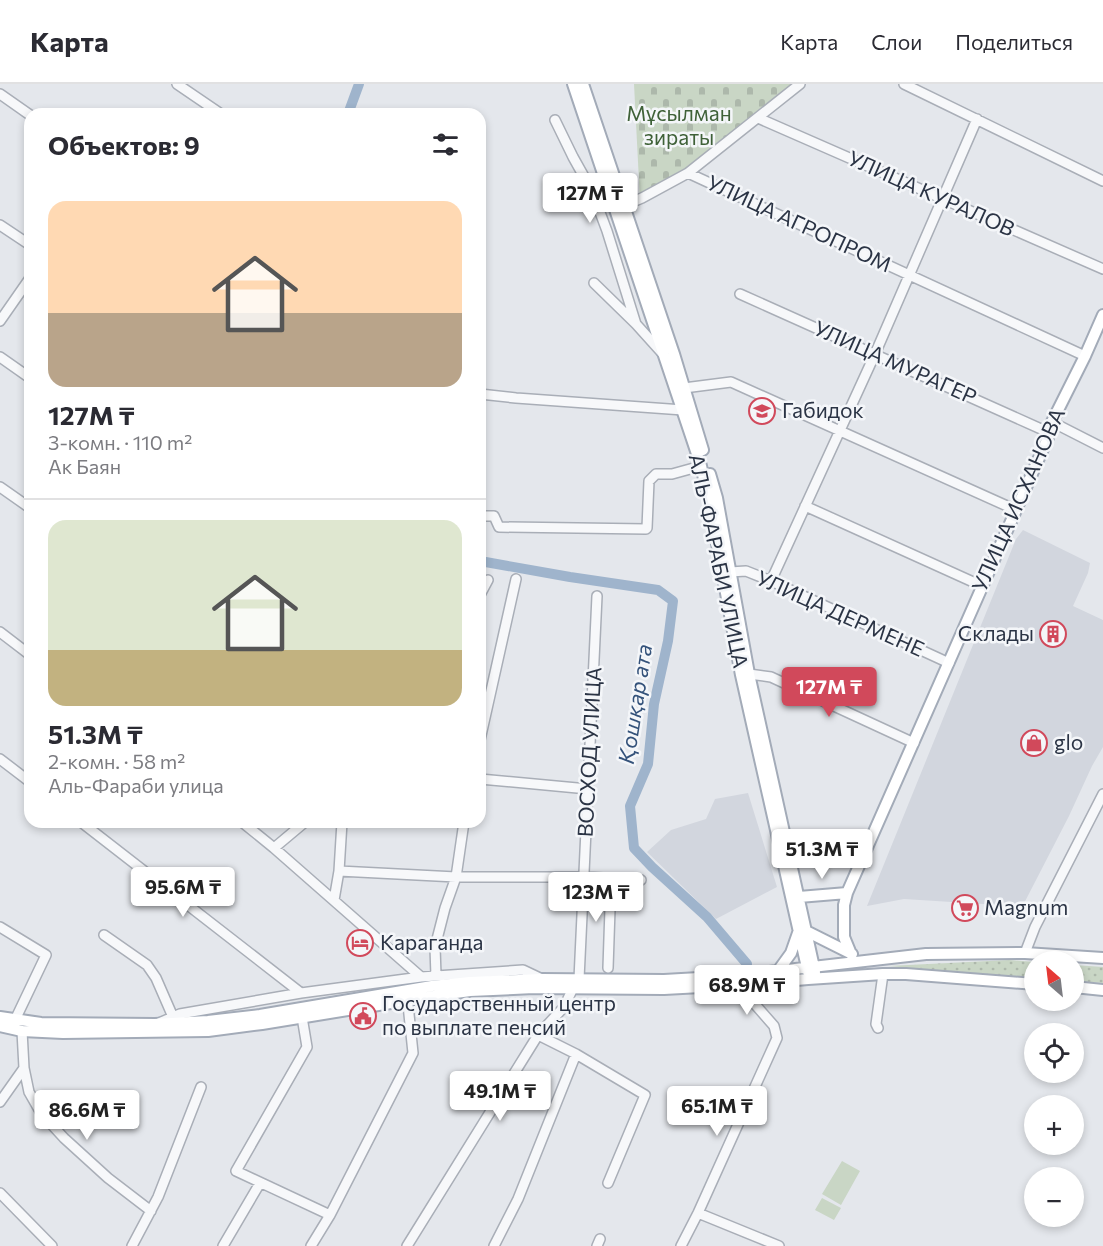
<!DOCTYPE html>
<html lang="ru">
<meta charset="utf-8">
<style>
:root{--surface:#fff;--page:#f7f7f7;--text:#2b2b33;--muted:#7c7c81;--line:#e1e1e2;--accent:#d1495b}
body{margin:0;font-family:Commissioner,sans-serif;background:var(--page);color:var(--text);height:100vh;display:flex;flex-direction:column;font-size:22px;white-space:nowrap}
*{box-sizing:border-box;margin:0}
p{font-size:20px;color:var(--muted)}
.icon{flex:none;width:33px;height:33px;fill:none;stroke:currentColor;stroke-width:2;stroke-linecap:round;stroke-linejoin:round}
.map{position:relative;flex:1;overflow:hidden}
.details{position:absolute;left:24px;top:24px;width:462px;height:720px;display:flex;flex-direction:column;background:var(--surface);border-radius:18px;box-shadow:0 3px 9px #0003}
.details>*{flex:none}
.needle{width:39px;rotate:332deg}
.tools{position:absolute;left:1024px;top:867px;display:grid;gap:12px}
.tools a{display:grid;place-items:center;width:60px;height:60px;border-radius:50%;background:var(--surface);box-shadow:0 3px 9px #0003;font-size:30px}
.price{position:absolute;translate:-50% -51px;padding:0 14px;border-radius:6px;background:#fff;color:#222;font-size:20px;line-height:39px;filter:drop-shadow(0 2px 3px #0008)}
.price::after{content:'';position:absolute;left:50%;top:36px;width:18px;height:14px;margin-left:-9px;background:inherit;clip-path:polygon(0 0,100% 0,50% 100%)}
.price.on{background:var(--accent);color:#fff}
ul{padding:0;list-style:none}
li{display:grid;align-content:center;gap:12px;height:318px;padding:0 24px}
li+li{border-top:2px solid var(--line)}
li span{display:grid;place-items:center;height:186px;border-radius:18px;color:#555}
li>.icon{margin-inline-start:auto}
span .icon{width:108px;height:108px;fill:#fffc;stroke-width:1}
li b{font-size:26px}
h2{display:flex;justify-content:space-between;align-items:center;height:72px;padding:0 24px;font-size:26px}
header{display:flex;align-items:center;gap:36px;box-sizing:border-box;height:84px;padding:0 30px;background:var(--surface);border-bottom:2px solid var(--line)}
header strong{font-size:28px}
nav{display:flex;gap:33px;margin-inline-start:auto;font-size:21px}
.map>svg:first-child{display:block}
.built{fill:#d2d6de}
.grass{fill:url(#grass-dots)}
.cemetery{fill:url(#cemetery-stones)}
.pitch{fill:#c9d6c5}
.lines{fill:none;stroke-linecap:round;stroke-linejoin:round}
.river{stroke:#9fb4cc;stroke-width:10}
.minor-casing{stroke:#a9aeb7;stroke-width:12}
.major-casing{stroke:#a3abb8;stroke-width:14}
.minor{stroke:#f7f8fa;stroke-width:9}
.major{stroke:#fff;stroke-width:10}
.labels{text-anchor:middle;stroke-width:5;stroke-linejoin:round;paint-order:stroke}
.park-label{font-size:21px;fill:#3f6138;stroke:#f4f6f9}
.street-label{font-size:21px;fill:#2b3445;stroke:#f4f6f9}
.poi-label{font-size:21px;fill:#2b3445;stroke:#f4f6f9;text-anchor:start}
.water-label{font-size:22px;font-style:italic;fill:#34527a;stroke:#f4f6f9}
</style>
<header>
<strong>Карта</strong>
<nav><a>Карта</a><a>Слои</a><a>Поделиться</a></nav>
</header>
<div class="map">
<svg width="1103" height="1162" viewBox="0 0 1103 1162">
<defs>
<pattern id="grass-dots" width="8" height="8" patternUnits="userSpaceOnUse" patternTransform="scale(1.5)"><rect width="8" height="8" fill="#c9d6c5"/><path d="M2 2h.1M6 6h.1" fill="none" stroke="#adb8ab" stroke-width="1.8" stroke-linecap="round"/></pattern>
<pattern id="cemetery-stones" width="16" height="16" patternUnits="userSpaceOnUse" patternTransform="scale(1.5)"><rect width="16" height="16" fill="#c9d6c5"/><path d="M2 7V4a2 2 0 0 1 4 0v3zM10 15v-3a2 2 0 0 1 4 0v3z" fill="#adb8ab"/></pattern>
</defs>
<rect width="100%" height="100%" fill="#e4e7ec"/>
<path class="built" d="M1023,446l67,33 -2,10 -15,33 30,14v127l-11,19 -23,50 -51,99 -3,-9 -111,-7 -37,7 149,-367z
M748,709l29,94 -61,32 -69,-67 24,-22 35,-11 9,-20z"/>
<path class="grass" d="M1009,876l26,2v16l-147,-12z
M1074,881l29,2v16l-29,-2z"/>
<path class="cemetery" d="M634,0h166l-112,89 -48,28z"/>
<path class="pitch" d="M842,1077l18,10 -19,34 -19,-11z
M822,1114l19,10 -7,12 -19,-10z"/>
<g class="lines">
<path class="river" d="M348,30l11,-30
M480,477l90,16 88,13 15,11 -5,40 -14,63 -6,60 -18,42 4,42 18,19 55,50 40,47"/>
<defs>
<path id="minor" d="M177,0l44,30
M904,0l199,97
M0,10l30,21
M758,34l345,151
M555,36l18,37 19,34 15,40 29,93
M688,89l397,183
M618,124l24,-10 46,-25 112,-89
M0,141l30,20
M594,199l42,41 27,30
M740,210l310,139
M0,237l30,-43
M0,273l30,21
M684,304l47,-6 285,128
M480,310l36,4 167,12 6,-1
M1052,338l51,26
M0,403l30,21
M805,422l177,80
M480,432h14l5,11 147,2 1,-1 2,-47 7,-7h16l29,-8
M730,488l16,-1 25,10 178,82
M771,497l104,-227 102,-235
M480,511l8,-15
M0,548l30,23
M749,590l22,3 143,66
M480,656l36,-161
M0,675l30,23
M480,695l108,10
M81,738l220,171
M242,738l32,26 147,129
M274,764l31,-26
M339,787l3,-49
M334,816l5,-29 117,6h128l57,3
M0,843l46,28 -31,65
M104,851l43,30 9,13 17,39
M1025,869l10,-26 68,-133
M608,884l3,-89
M436,892l-1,-29 10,-39 11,-31 8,-55
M579,895l18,-383
M302,933l5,30 -71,124 94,44
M159,939l21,-9 121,-21 120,-16 102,-7 19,9
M878,944l-2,-4 7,-50
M538,951l38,19 69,41 -37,88
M24,984l5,24 12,21 23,25 44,40 43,33
M0,1018l24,-34 -2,-37
M0,1109l52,53
M698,1129l81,33
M132,1162l26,-49 43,-110
M223,1162l37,-63
M311,1162l19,-31 83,-162 -6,-58
M407,1162l131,-211 26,-28 9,-19
M494,1162l24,-47 58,-145
M597,1162l3,-7
M681,1162l17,-33 79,-175 -3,-12 -36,-41"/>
<path id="major" d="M573,0l128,382 8,34 32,175 67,297
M583,0l91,270 29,96
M710,390l7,24 32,176 66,298
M799,813l48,-4
M806,847l46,23
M851,870l-7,-17v-32l3,-12 203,-460 2,-11 33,-66 18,-41
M778,887l13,-18 7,-20
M1074,903l29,3
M0,933l41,6 114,1 53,-3 52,-6 172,-29 38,-4 72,-3 122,1 70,-4 192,-22 99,-1 78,5
M0,942l22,5 41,2 145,-2 54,-7 172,-28 36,-5 64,-3 130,1 74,-4 70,-6 75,-5h23l129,10"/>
</defs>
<use href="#minor" class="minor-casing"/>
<use href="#major" class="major-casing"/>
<use href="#minor" class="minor"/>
<use href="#major" class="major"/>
</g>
<defs>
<symbol id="school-ring" viewBox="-11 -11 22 22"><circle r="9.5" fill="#f4f6f9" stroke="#d1495b" stroke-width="1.5"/><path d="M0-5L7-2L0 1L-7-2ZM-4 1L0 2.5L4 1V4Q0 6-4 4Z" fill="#d1495b"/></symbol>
<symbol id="building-ring" viewBox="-11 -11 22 22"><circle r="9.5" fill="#f4f6f9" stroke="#d1495b" stroke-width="1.5"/><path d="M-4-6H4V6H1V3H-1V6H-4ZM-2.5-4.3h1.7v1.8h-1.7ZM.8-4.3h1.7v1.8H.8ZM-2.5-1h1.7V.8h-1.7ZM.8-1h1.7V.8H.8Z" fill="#d1495b"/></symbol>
<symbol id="shop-ring" viewBox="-11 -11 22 22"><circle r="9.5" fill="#f4f6f9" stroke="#d1495b" stroke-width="1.5"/><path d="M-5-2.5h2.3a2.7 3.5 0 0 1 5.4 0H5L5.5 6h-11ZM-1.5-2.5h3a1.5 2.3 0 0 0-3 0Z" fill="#d1495b"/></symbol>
<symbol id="supermarket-ring" viewBox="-11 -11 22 22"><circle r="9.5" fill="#f4f6f9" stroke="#d1495b" stroke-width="1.5"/><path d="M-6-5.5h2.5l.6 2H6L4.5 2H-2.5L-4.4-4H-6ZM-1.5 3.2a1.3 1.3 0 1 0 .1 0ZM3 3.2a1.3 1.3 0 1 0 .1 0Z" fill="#d1495b"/></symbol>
<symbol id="hotel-ring" viewBox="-11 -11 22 22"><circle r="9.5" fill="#f4f6f9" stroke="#d1495b" stroke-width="1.5"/><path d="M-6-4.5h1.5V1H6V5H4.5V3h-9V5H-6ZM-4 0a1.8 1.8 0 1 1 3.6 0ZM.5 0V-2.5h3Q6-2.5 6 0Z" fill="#d1495b"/></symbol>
<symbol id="civic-ring" viewBox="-11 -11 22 22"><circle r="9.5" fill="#f4f6f9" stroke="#d1495b" stroke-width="1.5"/><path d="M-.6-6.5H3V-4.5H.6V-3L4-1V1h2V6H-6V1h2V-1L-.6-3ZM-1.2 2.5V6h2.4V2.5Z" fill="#d1495b"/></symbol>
</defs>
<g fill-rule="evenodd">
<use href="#school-ring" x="747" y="312" width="30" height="30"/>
<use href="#building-ring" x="1038" y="535" width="30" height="30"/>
<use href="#shop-ring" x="1019" y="644" width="30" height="30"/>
<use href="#supermarket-ring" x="950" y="809" width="30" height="30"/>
<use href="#hotel-ring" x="345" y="844" width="30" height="30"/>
<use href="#civic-ring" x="348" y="917" width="30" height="30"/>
</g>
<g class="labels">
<g class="park-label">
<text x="679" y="37">Мұсылман<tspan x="679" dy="24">зираты</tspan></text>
</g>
<g class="street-label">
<text transform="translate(931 110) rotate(24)" y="7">УЛИЦА КУРАЛОВ</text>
<text transform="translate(799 140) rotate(25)" y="7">УЛИЦА АГРОПРОМ</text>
<text transform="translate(895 279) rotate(24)" y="7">УЛИЦА МУРАГЕР</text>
<text transform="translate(1019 416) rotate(-66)" y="7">УЛИЦА ИСХАНОВА</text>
<text transform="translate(718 477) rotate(78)" y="7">АЛЬ-ФАРАБИ УЛИЦА</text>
<text transform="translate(840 530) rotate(24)" y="7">УЛИЦА ДЕРМЕНЕ</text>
<text transform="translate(590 668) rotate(-87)" y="7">ВОСХОД УЛИЦА</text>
</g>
<g class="poi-label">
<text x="782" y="334">Габидок</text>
<text x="1034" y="557" text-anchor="end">Склады</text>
<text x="1054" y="666">glo</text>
<text x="984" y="831">Magnum</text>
<text x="380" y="866">Караганда</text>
<text x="382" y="927">Государственный центр<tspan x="382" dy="24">по выплате пенсий</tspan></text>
</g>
<g class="water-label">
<text transform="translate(635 620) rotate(-81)" y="8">Қошқар ата</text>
</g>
</g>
</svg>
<div class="tools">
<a><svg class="needle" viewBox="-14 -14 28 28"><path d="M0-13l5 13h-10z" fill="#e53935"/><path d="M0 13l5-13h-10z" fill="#7c7c81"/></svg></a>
<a><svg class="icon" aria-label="locate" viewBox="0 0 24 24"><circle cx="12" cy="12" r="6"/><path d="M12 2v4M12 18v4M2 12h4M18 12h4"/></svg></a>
<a>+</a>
<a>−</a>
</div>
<b class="price" style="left:590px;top:140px">127M ₸</b>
<b class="price on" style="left:829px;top:634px">127M ₸</b>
<b class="price" style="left:822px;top:796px">51.3M ₸</b>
<b class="price" style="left:183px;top:834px">95.6M ₸</b>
<b class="price" style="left:596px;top:839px">123M ₸</b>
<b class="price" style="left:747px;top:932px">68.9M ₸</b>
<b class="price" style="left:500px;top:1038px">49.1M ₸</b>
<b class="price" style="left:717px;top:1053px">65.1M ₸</b>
<b class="price" style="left:87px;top:1057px">86.6M ₸</b>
<section class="details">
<h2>Объектов: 9<svg class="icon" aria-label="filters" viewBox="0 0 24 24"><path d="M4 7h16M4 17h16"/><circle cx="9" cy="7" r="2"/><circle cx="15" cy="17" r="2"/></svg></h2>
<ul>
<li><span style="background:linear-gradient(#ffd9b3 60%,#b9a48a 0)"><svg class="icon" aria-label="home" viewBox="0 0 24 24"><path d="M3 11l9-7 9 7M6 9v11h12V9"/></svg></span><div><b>127M ₸</b><p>3-комн. · 110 m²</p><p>Ак Баян</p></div></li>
<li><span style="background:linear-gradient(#dfe7d0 70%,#c2b280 0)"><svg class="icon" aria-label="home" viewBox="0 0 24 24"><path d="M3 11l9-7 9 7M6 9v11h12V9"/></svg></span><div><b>51.3M ₸</b><p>2-комн. · 58 m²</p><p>Аль-Фараби улица</p></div></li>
</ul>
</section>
</div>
